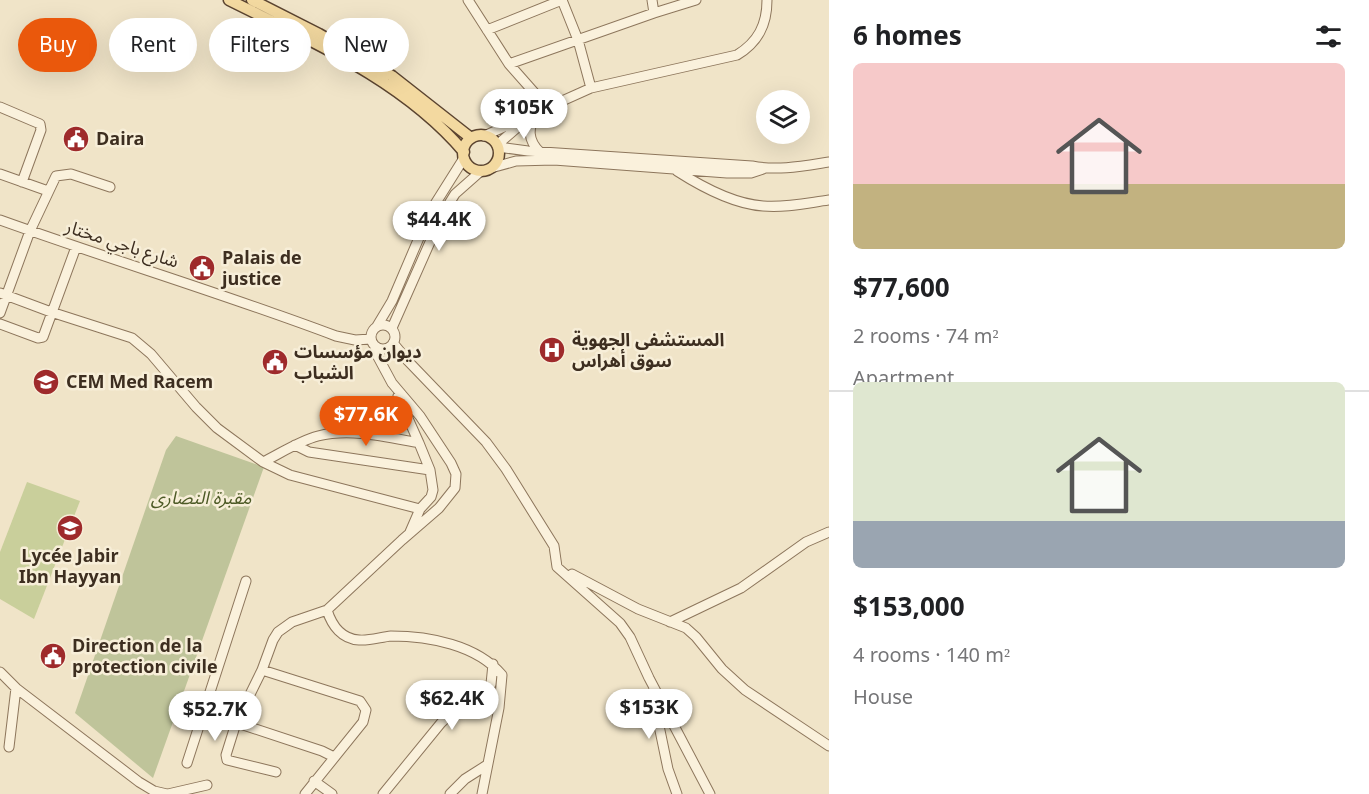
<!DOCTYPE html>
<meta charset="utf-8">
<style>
:root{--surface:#fff;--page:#f2f2f2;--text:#202124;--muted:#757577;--line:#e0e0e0;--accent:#ea580c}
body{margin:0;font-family:Georgia,"Noto Sans Arabic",serif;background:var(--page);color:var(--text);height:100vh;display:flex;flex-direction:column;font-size:22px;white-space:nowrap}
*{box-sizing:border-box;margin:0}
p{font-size:20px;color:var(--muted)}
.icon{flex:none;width:33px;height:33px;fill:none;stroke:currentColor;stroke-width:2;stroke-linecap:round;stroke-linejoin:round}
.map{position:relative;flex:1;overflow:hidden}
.panel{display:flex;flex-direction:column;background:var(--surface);width:540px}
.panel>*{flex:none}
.banner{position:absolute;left:18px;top:18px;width:570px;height:54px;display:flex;gap:12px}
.controls{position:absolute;left:756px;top:90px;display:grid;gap:12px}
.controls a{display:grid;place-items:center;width:54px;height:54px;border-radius:50%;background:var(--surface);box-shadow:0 6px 24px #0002;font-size:30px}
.price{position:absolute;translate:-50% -51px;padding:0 14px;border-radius:21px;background:#fff;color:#222;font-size:20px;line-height:39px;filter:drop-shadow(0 2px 3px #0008)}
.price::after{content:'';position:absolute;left:50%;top:36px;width:18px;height:14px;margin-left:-9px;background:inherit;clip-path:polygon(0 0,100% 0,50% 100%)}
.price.on{background:var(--accent);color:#fff}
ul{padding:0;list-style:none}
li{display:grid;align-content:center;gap:12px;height:318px;padding:0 24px}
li+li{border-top:2px solid var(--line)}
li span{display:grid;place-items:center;height:186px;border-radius:9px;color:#555}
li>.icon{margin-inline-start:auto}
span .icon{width:108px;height:108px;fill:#fffc;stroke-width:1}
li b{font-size:26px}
h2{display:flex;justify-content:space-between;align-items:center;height:72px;padding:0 24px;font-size:26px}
.tag{padding:0 21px;border-radius:27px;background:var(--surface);box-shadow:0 6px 24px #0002;font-size:21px;line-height:54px}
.tag.on{background:var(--accent);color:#fff}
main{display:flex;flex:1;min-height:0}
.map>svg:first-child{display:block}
.green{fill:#c9cf9b}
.cemetery{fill:#bfc49a}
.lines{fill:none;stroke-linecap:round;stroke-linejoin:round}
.minor-casing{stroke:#8d765c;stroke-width:11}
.major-casing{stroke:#5b4430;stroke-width:13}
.minor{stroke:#faf1dc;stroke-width:9}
.major{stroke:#f3d9a0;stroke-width:10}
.labels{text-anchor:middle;stroke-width:5;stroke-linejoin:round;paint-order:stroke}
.poi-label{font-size:18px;font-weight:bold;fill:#3d2e20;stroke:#f7eed8;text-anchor:start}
.street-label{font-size:18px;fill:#3d2e20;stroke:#f7eed8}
.park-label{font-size:18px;font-style:italic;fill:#4d5a26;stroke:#f7eed8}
</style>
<main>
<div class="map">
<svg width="829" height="794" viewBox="0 0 829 794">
<rect width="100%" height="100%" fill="#f0e4c8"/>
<path class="green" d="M27,482l53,19 -46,118 -34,-20v-47z"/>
<path class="cemetery" d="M176,436l88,31 -111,311 -78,-65 91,-263z"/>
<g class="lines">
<defs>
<path id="minor" d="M468,0l41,64 38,43
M562,0l16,40 13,48
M652,0l2,13
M487,30l75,-30
M509,64l145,-51 42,-13
M0,107l40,17 1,6 -19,52
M537,115c-10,12 -9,26 3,37
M484,136l107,-48 146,-33c21,-13 30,-30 30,-55
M497,145l30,-26
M498,147l30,4 224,15c26,5 51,0 77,-4
M491,168l25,-7 38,-1 173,13h24l12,-4
M677,171c25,16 56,33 86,35 22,2 44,-3 66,-6
M0,174l48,17
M0,220c111,40 225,74 336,116l19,4 16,-1
M0,293l51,19 81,26 19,16 45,53 21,21 46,34 27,13 130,34
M0,313l30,-82 26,-55 15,-2 39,13
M0,324l38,14 5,-1 33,-90
M371 337a12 12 0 1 1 24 0a12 12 0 1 1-24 0Z
M377,326l15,-25 38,-89 34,-54
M392,328l50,-113 13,-21 26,-23
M393,343l15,18 78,81 20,27 48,77 3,21 63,56 10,14 19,41 61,116
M295,445l14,7 121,18
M263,462c18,-9 36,-21 55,-26 33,-8 68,1 101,7l-21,-47
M410,532l10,-23 11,-12 2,-7 -3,-20 -11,-27
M572,574l66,35 48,19 10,9 26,32 23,21 84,56
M327,610c5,16 15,29 32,30 10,1 22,-3 32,-4 38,0 86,9 111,39l-3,33 -17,86
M670,622l71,-34 65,-46 23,-10
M262,670l-26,53 -10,32 1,5 49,12
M0,672l16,16 123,94 15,9 13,3
M652,692l16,77 9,25
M180,704l142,47 12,6
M9,747l7,-59
M187,763l59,-182
M314,781l18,13
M168,794l39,-9
M305,794l58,-72 3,-12 -6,-9 -98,-31 11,-30 5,-8 14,-10 35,-12 75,-70 37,-32 16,-20 1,-14 -5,-11 -31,-47 -28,-33 -14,-26 -3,-11
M383,794l58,-71 17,-16 29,-16 4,-7 2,-20
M450,794l15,-15 22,-14"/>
<path id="major" d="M229,0c82,41 174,80 235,152
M252,0l67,34 73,42 79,62
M463 153a18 18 0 1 1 36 0a18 18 0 1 1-36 0Z"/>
</defs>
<use href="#minor" class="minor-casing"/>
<use href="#major" class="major-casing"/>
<use href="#minor" class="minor"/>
<use href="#major" class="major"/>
</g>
<defs>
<symbol id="civic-disc" viewBox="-11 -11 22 22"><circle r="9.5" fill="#9e2a2b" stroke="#f7eed8"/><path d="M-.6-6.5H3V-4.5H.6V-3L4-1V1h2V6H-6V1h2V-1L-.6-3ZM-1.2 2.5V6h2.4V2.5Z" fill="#fff"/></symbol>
<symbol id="hospital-disc" viewBox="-11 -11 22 22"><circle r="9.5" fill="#9e2a2b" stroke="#f7eed8"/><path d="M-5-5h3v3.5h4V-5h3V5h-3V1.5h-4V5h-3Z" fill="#fff"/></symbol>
<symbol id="school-disc" viewBox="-11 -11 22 22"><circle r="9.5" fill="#9e2a2b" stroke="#f7eed8"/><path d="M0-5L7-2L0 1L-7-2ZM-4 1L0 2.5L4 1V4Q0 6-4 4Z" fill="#fff"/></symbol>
</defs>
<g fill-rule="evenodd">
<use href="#civic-disc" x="61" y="124" width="30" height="30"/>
<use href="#civic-disc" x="187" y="253" width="30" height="30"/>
<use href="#hospital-disc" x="537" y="335" width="30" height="30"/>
<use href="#civic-disc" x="260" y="347" width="30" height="30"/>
<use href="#school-disc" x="31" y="367" width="30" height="30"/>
<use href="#school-disc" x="55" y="513" width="30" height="30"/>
<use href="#civic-disc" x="38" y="641" width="30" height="30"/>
</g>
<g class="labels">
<g class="poi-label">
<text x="96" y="145">Daira</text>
<text x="222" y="264">Palais de<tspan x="222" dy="21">justice</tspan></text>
<text x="572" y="346">المستشفى الجهوية<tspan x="572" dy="21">سوق أهراس</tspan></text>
<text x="294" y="358">ديوان مؤسسات<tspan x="294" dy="21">الشباب</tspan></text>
<text x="66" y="388">CEM Med Racem</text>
<text x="70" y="562" text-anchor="middle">Lycée Jabir<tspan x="70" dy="21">Ibn Hayyan</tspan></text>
<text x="72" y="652">Direction de la<tspan x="72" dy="21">protection civile</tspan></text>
</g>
<g class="street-label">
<text transform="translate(122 244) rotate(18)" y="6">شارع باجي مختار</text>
</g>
<g class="park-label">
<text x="201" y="504">مقبرة النصارى</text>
</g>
</g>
</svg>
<div class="controls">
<a><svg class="icon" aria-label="layers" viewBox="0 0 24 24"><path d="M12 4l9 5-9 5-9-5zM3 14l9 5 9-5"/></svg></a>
</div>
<b class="price" style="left:524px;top:140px">$105K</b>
<b class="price" style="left:439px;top:252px">$44.4K</b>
<b class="price on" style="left:366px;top:447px">$77.6K</b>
<b class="price" style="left:452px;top:731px">$62.4K</b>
<b class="price" style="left:649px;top:740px">$153K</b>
<b class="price" style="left:215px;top:742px">$52.7K</b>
<div class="banner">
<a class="tag on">Buy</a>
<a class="tag">Rent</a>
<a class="tag">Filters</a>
<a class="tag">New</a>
</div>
</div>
<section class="panel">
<h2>6 homes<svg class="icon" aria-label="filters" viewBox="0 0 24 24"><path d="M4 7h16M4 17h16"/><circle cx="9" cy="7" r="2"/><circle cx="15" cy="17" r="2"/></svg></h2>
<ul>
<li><span style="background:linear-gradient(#f6c9c9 65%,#c2b280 0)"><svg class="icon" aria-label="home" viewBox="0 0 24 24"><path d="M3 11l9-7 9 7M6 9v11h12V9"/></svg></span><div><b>$77,600</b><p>2 rooms · 74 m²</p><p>Apartment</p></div></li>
<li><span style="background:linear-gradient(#dfe7d0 75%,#9aa5b1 0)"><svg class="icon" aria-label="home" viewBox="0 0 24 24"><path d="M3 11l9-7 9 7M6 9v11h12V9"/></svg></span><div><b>$153,000</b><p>4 rooms · 140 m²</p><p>House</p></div></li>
</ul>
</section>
</main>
